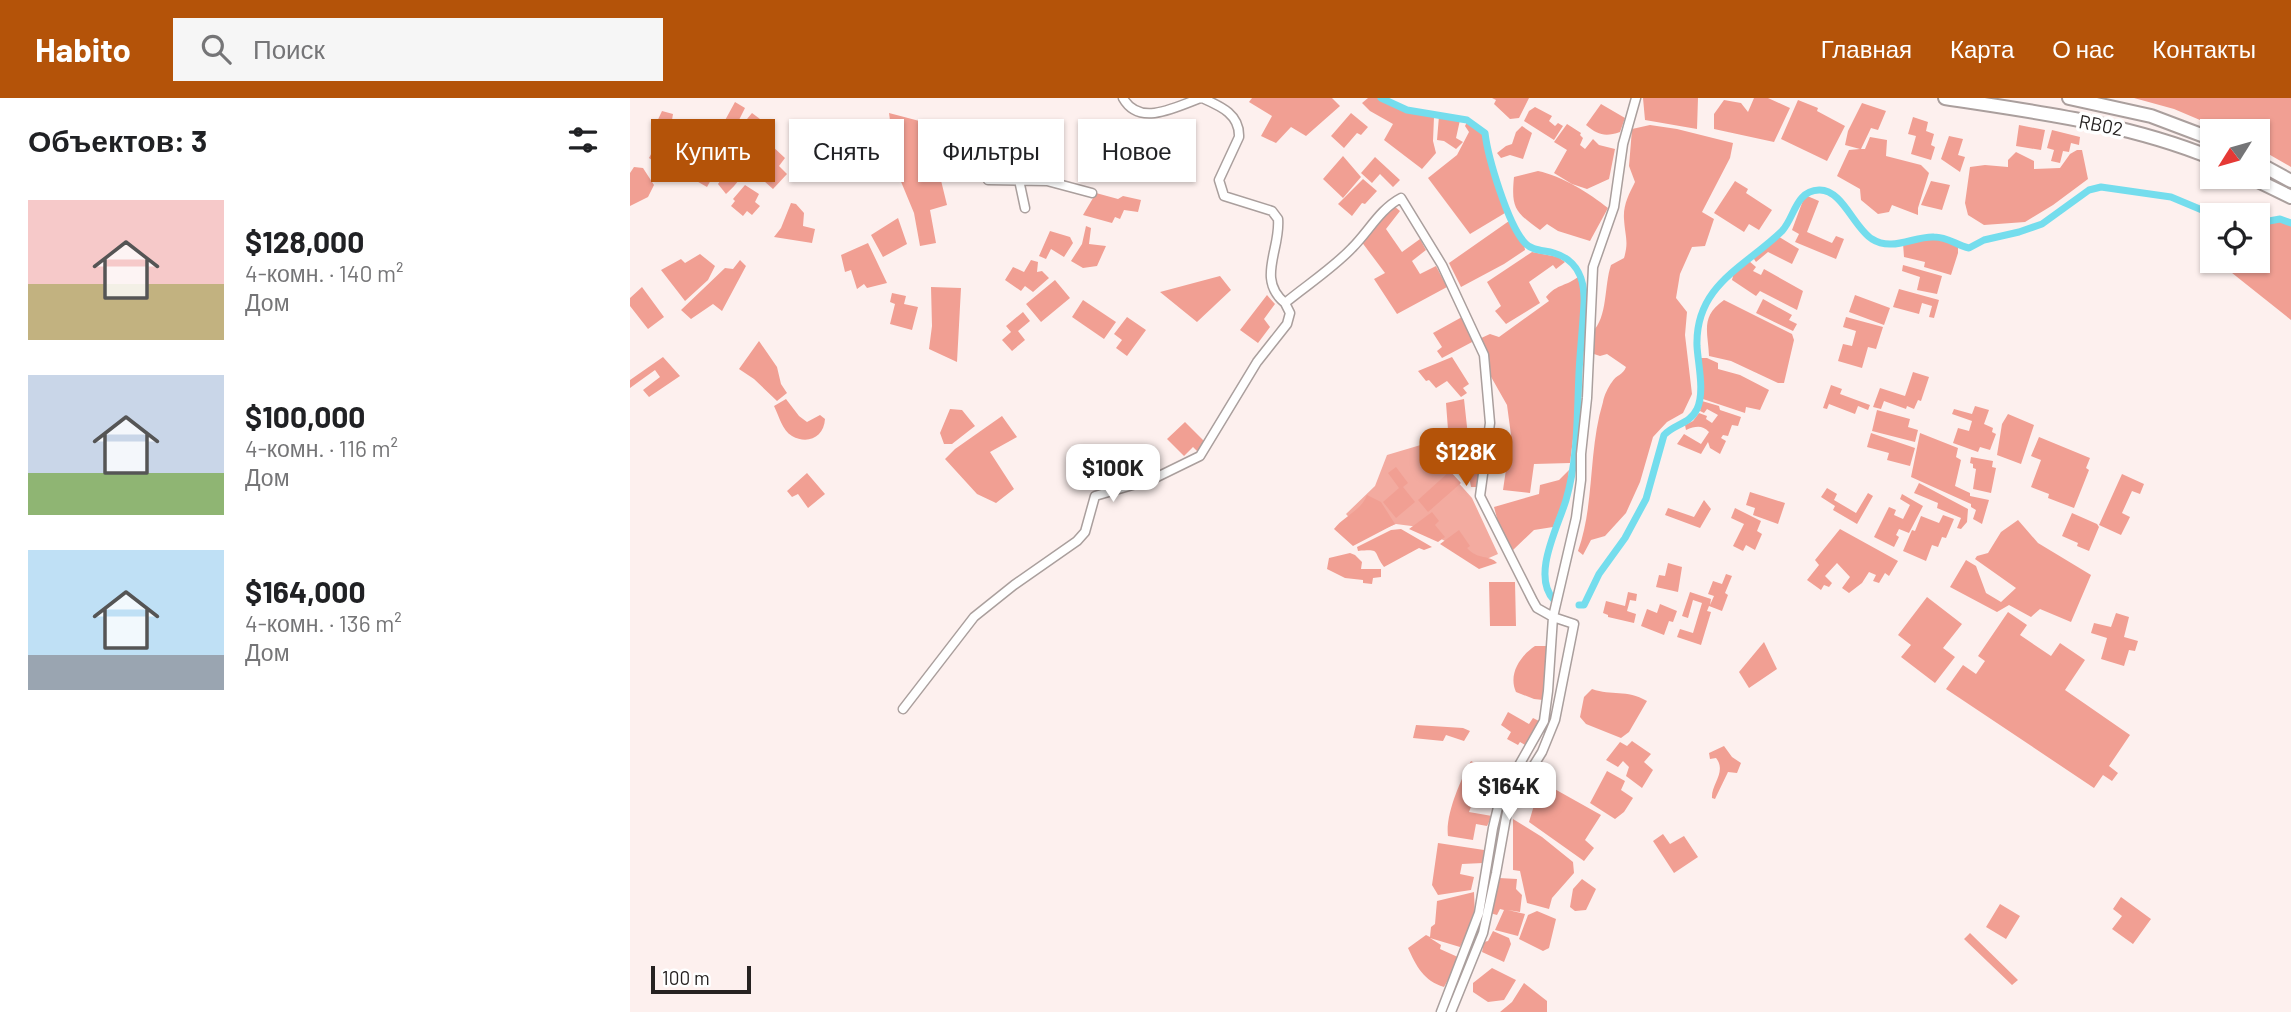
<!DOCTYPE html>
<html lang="ru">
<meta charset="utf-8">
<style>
:root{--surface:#fff;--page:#f6f6f6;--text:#202124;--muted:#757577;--accent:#b45309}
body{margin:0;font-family:Barlow,sans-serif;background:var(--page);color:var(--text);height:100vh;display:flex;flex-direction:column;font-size:26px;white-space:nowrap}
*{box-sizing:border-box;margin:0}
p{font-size:23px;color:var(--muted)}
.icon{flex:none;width:38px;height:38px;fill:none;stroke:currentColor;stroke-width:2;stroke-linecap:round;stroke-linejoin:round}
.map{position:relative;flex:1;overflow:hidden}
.panel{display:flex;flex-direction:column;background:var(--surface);width:630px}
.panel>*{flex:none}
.guide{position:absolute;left:21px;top:21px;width:665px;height:63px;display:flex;gap:14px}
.needle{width:46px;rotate:233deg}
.tools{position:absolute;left:1570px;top:21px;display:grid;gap:14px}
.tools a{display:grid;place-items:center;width:70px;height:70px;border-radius:0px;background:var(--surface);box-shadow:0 2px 5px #0004;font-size:35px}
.scale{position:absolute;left:21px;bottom:18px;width:100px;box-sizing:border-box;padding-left:7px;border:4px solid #262221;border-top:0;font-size:19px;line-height:24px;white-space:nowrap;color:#262221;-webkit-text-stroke:5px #fff;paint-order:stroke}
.price{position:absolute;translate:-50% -60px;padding:0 16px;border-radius:14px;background:#fff;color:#222;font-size:23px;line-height:46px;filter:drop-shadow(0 2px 4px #0008)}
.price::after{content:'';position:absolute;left:50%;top:42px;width:21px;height:16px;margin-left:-10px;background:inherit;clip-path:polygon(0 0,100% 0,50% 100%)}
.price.current{background:var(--accent);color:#fff}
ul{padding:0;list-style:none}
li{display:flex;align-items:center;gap:21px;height:175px;padding:0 28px}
li span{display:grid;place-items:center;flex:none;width:196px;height:140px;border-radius:0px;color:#555}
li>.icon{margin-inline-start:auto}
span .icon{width:84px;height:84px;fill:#fffc;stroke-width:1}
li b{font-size:30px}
h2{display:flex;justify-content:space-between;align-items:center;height:84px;padding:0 28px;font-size:30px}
.pill{padding:0 24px;border-radius:0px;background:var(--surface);box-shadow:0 2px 5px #0004;font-size:24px;line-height:63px}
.pill.current{background:var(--accent);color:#fff}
header{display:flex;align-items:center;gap:42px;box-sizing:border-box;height:98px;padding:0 35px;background:var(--accent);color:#fff}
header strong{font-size:33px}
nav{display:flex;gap:38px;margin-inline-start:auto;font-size:24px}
.search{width:490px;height:63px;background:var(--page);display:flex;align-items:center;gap:18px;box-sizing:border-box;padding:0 24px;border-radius:0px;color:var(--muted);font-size:26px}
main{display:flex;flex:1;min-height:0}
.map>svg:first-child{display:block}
.green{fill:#f3aba0}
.forest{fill:#f19f93}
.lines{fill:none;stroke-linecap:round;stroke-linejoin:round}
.canal{stroke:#74dded;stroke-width:7}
.minor-casing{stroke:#aa9f9d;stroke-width:11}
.highway-casing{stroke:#aa9f9d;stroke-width:16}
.minor{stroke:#fff;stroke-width:8}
.highway{stroke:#fff;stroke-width:12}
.labels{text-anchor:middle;stroke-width:7;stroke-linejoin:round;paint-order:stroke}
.street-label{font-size:19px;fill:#262221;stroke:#fff}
</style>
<header>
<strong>Habito</strong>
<div class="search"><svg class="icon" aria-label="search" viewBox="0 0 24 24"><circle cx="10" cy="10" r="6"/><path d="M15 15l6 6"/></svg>Поиск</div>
<nav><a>Главная</a><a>Карта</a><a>О нас</a><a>Контакты</a></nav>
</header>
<main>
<section class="panel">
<h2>Объектов: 3<svg class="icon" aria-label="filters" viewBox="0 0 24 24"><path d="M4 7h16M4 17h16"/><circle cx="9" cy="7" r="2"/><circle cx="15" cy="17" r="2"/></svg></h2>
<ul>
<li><span style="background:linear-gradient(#f6c9c9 60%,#c2b280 0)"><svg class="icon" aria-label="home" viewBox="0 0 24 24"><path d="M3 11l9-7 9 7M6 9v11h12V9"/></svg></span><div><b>$128,000</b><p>4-комн. · 140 m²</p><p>Дом</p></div></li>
<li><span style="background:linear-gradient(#c9d6e8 70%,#8fb573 0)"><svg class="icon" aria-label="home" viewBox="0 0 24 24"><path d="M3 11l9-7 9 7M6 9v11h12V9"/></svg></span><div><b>$100,000</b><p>4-комн. · 116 m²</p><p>Дом</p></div></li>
<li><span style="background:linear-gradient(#bfe0f5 75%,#9aa5b1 0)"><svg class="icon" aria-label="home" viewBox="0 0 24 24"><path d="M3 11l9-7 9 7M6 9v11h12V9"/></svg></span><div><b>$164,000</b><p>4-комн. · 136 m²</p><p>Дом</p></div></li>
</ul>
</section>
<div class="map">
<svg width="1661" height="914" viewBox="0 0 1661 914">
<rect width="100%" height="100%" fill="#fdf0ee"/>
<path class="green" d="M794,346l48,54 26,56 -16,7 -63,-34 -23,-3 -30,12 -20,-22 29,-28 12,-31z"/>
<path class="forest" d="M622,0h80l8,8 -34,30 -15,-9 -15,16 -15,-7 11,-20 -23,-14z
M738,0h10l34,15 22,4 -1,24 3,12 -14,16 -38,-29 9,-16 -23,-13 -8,-8z
M862,0h37l-10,20 -9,1 -16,-15 2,-4z
M1013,0h55l-1,31 -52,-9z
M1124,0h14l22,10 -16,34 -60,-13v-15l10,-14 17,3 7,9z
M1504,0h157v69l-33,-19v-17h-32l-52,-22z
M1168,2l20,8 -1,3 28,15 -18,35 -46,-22z
M105,4l10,6 -11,22h-3l-19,34 5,5 -10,18 -14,-8z
M1232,5l24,8 -8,19 -7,-2 -10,21h4l5,-12 17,3 -1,16 35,9 8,8 -11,35v7l-26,-10 -3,7 -11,2 -17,-14 -1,-11 -23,-13 12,-26 11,-1 -15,-4 3,-14z
M971,6l24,14 -5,14c-15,5 -22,3 -34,-7z
M905,9l17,9 -3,5 6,5 3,-3 5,3 -9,14 -30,-19 5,-10z
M32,13l11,3 -1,6 9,6 -10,13 9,9 -17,20 -14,-10 13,-25 -8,-5z
M122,15l8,6c-1,27 -12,56 -34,75l-8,-10 30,-44 -1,-21z
M259,15l38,10 20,82 -17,5 6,33 -16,3 -6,-33 -17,-41z
M721,15l17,14 -7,8 -4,-2 -13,15 -13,-12z
M809,18l21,4 -4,18 7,4 -7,7 -12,-8 -7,-1z
M1283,19l15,5 -2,9 8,3 -3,11 4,2 -4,13 -20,-6 5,-18 -8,-2z
M221,22l15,30 -17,9 -7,-6 -8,-24z
M837,24l8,3 9,8 21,80 -35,21 -42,-56 29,-23 12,-23 -4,-6z
M937,26l14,9 -1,2 3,3 -3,7 5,4 8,-10 6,6 16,4 -6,30 -22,10 -15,-5 -18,-11 13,-23 -13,-8z
M1020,27l27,4 56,14 -3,15 -28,54 12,7 -9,27 -13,1 -12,27 -4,24 11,14 -2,23 7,59 -9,19 -16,9 -14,15 -13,45 -14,31 -21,23 -14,4 -8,15 -5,-4c17,-48 10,-100 25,-149 1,-6 5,-15 9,-20 4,-7 11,-7 14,-15l-19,-13 -7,2 -9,-3 1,-21c16,-14 12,-47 19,-67l13,-7c5,-16 1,-22 0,-39 -1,-14 5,-25 11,-37l-6,-16 3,-37z
M1389,27l26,5 -4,20 -25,-4z
M892,28l10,7 -9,26 -13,-4 -9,3 -4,-5 9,-7 6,-2 4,-12z
M1422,32l28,7 -1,8 -8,-2 -2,9 -6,-1 -3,12 -9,-2 3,-11 -7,-2z
M1319,38l14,3 -5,16 7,2 -5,15 -19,-13z
M141,47l14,13 -6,8 8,8 -14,15 -19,-17z
M1447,52h5l6,29 -35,26 -28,17 -41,3 -16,-10 -3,-12 5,-36 15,-2 23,2v-7l8,-8 18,9v8l26,-1 10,-14z
M713,58l18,21 -18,21 -20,-19z
M745,59l25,23 -7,7 -13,-13 -8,9 -11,-10z
M4,69l9,1 11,17 -6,12 -18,9v-33z
M908,73c24,5 51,22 70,37l-18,33 -32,-10 -11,-7 -7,6c-25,-18 -29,-22 -26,-53z
M733,81l14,12 -12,13 -3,-1 -10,13 -14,-12z
M1105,83l13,8 -2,4 26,17 -13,20 -10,-6 -5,8 -30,-19z
M1301,83l19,4 -8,25 -21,-5z
M115,87l14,9 -4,8 5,4 -8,9 -5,-4 -4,5 -12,-10 4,-5 -2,-2z
M466,95l22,6 5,-3 18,4 -3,12 -14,-2 -4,9 -5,-2 -3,6 -29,-8z
M1175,97l14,6 -12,31 25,11 4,-7 8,3 -8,20 -41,-17 4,-8 -7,-4z
M161,105l5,1 8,9 -1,13 12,3 -3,14 -38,-6 7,-9z
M764,108l6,5 -14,18 16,23 18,-13 6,11 -14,11 8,13 16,-8 11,21 -50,27 -23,-35 11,-6 -24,-32z
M268,120l9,26 -24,13 -12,-22z
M879,123l15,23 1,6 -21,14 -43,23 -12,-24z
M1649,123l12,4v95l-74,-59h41v-36z
M456,128l5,2 -2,16 17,2 -9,20 -14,2 -12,-7 11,-17z
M420,133l20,6 3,6 -9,14 -13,-8 -5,10 -7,-3z
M1146,137l23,14 -7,15 -24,-12 -12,10 -4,-6z
M1305,140l18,3 5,4v8l-7,22 -27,-8 1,-5 -21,-5 -1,-14 15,-4z
M238,145l19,40 -20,5 -3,-4 -7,5 -6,-19 -6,2 -4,-17z
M902,154l26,5 7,5 -9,7 -3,-4 -24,17 11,21 -34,21 -11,-13 6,-5 -14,-24z
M70,156l15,12 -7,14 -23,21 -24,-31 20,-11 4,4z
M110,162l6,6 -24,45 -9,-7 -22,15 -10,-9 44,-42 8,1z
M401,162l7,2 -1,10 5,-1 7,7 -16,14 -8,-6 -4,5 -16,-11 8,-13 11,5z
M1119,163l7,6 -3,4 8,4 3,-6 39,22 -6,19 -37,-19 -4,5 -24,-16 2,-8z
M1273,167l39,11 -5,18 -20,-4 3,-13 -18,-6z
M590,178l11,14 -34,32 -37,-30z
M949,178l3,25 -5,106 -7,56 -36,1 -4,29 -27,-3 8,-55 -4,-30 -17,-30 -2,-19 -9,-17 11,-5 9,3 50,-36 -3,-4c12,-14 20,-10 33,-21z
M425,182l15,18 -29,24 -15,-18z
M12,189l22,30 -16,12 -18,-23v-8z
M301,189l30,1 -4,74 -28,-13 3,-23z
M1269,191l40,11 -5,18 -5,-1 3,-11 -10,-3 -3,11 -26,-7z
M262,195l14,3 -2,8 14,3 -6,23 -22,-6 5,-20 -5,-2z
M637,197l8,9 -11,15 6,8 -12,16 -18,-13z
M1225,197l35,13 -6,17 -35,-13z
M1133,201l29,16 -3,5 8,4 -4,7 -37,-18z
M453,202l33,22 -12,17 -32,-22z
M1094,202l68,34 2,6 -10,43h-6l-47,-22 -22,-5c-1,-25 -9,-39 15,-56z
M393,214l7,9 -12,10 7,9 -13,11 -10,-11 9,-8 -5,-6z
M497,219l19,13 -19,26 -11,-8 6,-8 -8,-6z
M832,219l12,24 -32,17 -5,-7 5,-4 -9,-14z
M1216,219l37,10 -7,22 -8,-2 -6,21 -24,-7 5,-17 9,2 4,-15 -13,-4z
M129,243l18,26 4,17 6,9 -10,8 -23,-22 -15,-10z
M33,259l17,19 -31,21 -6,-7 17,-13 -5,-7 -25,18v-8z
M822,259l17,27 -6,4 4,5 -6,4 -14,-16 -11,7 -7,-8 -3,1 -8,-10z
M1071,260h6l11,5v6l22,6 29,15 -9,20 -14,-3 -1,6 -42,-14z
M1283,274l16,5 -8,24 -3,-1 -4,9 -7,-3 -1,3 -22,-8 -3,8 -8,-2 7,-19 25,8z
M1201,287l11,4 -2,5 30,11 -2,5 -10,-4 -3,8 -26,-10 -2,5 -4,-1z
M156,301l13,17 8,6 13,-7 5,4c-1,18 -17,26 -33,17 -10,-6 -13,-20 -18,-30z
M834,301l4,37 16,3 -5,48h-8l-4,-22h-10l-3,-22h-5l-3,-40z
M1072,303l17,5 1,4 21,7 -3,9 -6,-1 -4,11 -5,-1 -2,3 5,3 -6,13 -10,-6 -2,-6 -7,12 -24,-10 7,-10 17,10 8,-12c-7,-7 -13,-6 -23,-2l-1,-5 8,-4 6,-8 8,3 -1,3 6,4 6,-8 -11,-6 -3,4 -4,-2z
M1345,308l14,4 -5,14 9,4 -1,4 4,2 -6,16 -10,-3 -2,5 -25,-9 5,-15 11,3 3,-10 -20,-7 2,-5 18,5z
M320,311l12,1 13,16 -23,18h-8l-4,-11z
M1247,312l33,9 -2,8 10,3 -3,12 -43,-11z
M1378,316l26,11 -13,39 -24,-9 5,-31z
M372,318l15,21 -27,15 24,37 -18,14 -19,-9 -32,-35 10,-10z
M555,324l21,21 -9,8 -4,-4 -9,9 -17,-17z
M1241,335l44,15 -5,18 -23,-6 2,-7 -22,-6z
M1290,335l38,15 -2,9 5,3 -6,26 15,7v3l19,4 -7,24 -9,-5 3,-9 -5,-3v-3l-60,-27z
M1409,339l51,21 -4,10 3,2 -15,38 -26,-10 1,-4 -18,-7 10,-27 -10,-4z
M1341,359l22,4 -1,6 4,1 -5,25 -18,-4 3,-20 -3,-1v-4l-3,-1z
M766,369l12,16 -5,4 12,15 -19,16 -13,-16 16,-14 -11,-15z
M939,372l-2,21 -14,36 -19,3 -21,20 -14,-24 -5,-19 45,-13 1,-9 19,-5z
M820,373l11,12 -33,29 -10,-12z
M177,375l18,21 -17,14 -10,-14 -6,3 -5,-6z
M1492,376l22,10 -4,10 -8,-3 -10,22 8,4 -9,18 -22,-10z
M1289,385l49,26 -1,13 -6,7 -4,-1 4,-10 -24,-10 1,-5 -24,-10z
M1197,390l10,6 -3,6 22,13 12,-20 5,3 -16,28 -24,-14 2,-4 -14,-9z
M1120,394l35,11 -7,21 -25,-9 2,-7 -9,-3z
M1272,396l21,12 -14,27 -10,-4 -3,6 3,2 -5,10 -20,-10 15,-30 7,3 -2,5 9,4 7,-14 -10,-6z
M737,397l14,7 14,22 -42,22 -19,-17c10,-13 28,-19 33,-34z
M1074,402l7,9 -11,19 -35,-13 3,-7 26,9z
M1105,410l26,13 -4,10 5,3 -7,16 -9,-5 -3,6 -10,-5 11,-22 -13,-6z
M802,414l7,9 -4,4 10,12 -7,5 -29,-13z
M1442,415l25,11 2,3 -10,24 -12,-5 1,-3 -16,-7z
M1313,417l11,4 -8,19 -4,-1 -4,10 -6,-2 -6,16 -23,-10 9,-21 3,1 6,-15 18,7z
M1388,422l20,23 53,32 -20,47 -31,-13 -9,8 -22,-12 -12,7 -47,-25 16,-27 10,6 10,27 15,9 15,-14 -41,-29 2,-3 11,-3 13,-21z
M771,431l31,18 -8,3 -5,-2 -35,19c-12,-16 -2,-18 -26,-16l-1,-4 34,-17z
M1210,431l58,32 -9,15 -4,-3 -6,10 -6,-2 3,-6 -7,-3 -7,11 -13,10 -7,-5 8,-11 -13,-14 -12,13 7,7 -3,4 -5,-2 -3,5 -14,-10 12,-15 -4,-5z
M829,432l11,16 -3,2c12,13 22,6 30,15l-18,6 -39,-25z
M720,455l5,2 7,7 -1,7h20v8l-8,1 -1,6 -9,-1v-3l-18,-2 -18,-9 2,-11z
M1038,465l14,4 -4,25 -22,-5 3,-12 6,1z
M1096,476l6,2 -7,17 3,2 -6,16 -13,-5 -2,5 4,1 -10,33 -24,-8 3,-8 13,4 9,-30 -9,-3 -5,18 -6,-2 8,-24 21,7 -1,6 4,-9 -6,-2 5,-13 9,3z
M859,484h26l1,44h-26z
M998,494l9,2 -1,7 -6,-1 -3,11 9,3 -2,9 -26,-6v-2l-5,-2 3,-12 19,5z
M1297,499l35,27 -19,24 12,9 -20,26 -34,-26 10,-12 -13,-10z
M1030,506l17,7 -4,11 -4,-1 -5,14 -23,-9 6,-17 10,4z
M1378,514l19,13 -7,10 31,21 9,-13 25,17 -20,30 65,45 -21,31 9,7 -6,8 -9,-6 -9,13 -148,-99 17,-24 13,9 9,-13 -7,-5z
M1486,515l13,4 -5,20 14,4 -3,10 -6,-1 -5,16 -23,-7 6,-21 -16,-5 3,-10 17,4z
M1134,544l13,27 -28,19 -10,-16z
M905,548h13l-5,54 -9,-1 -18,-7c-8,-18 4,-36 19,-46z
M962,591c20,7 34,0 55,12l-18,31 -8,6 -35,-14 -6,-7 4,-20z
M878,614l21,12 4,-6 8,4 -14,24 -7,-4 -2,3 -11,-6 4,-7 -10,-7z
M786,627l47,3 7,3 -6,10 -18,-6 -3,6 -30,-3z
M1002,643l19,13 -7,8 9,8 -11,18 -16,-12 3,-9 -6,-6 -5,6 -12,-7 14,-18 7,4z
M1094,648l8,11 9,6 -4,10 -9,-1 -13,27 -3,-1c-1,-14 15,-26 4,-40l-6,1 -1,-6z
M841,663l35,18 -13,26 -4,-2 -2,4 -15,-3 -3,8 23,4 -5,10 -11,-2 -3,16 -25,-4c-3,-21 13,-57 23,-75z
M977,673l18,10 -4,9 12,8 -9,14 -9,7 -25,-16z
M913,677l9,5 -1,7 50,28 -16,25 9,8 -10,13 -55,-39z
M883,721l29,18 31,25 1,11 -22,25 -3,11 -22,-6 -7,-32 -7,-1z
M1033,736l7,10 14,-8 14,21 -24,16 -21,-32z
M808,745l46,7 -1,13 -21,1 -2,10 14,3 -3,13 -33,5 -6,-10z
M869,780l18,1 -1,10 6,6 -2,17 -12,-2 17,4 -7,22 -23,-6 9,-20 -4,-1 -3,6 -7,-2z
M952,781l14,10 -10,21 -11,1 -5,-4 3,-18z
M844,794l1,24 -15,31 -30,-9 11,7 -1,4 20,9 -16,29c-20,-6 -28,-21 -36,-39l18,-13 4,2 1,-10 4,-3 2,-23z
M1491,799l30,22 -18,25 -21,-15 10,-13 -9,-7z
M1370,806l20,12 -14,23 -20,-12z
M907,813l19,8 -7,29 -6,3 -24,-12 9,-24z
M863,833l16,7 2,6 -7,18 -22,-10 2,-10 4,-1z
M1340,835l48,47 -6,5 -48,-46z
M862,870l24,12 -12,20 -16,2 -15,-10v-9z
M894,885l23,18v11h-47l12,-10z"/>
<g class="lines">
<path class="canal" d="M751,0l26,12 60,10 18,13c3,25 23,92 40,110 7,8 19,7 29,10 24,7 31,28 30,50 -1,23 -4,47 -5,70 -2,42 -1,86 -13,127 -8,27 -35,76 -12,100
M1628,125l22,-4 11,4
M949,507h5l15,-31 26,-36 21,-39 18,-64c10,-11 26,-11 33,-26 8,-17 1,-45 0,-63 -2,-61 48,-79 85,-115 13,-14 13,-40 37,-41 23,-1 35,38 53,49 20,13 42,-3 62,-2 14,0 22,8 35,11l15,-8 35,-8 23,-8 47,-34 12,-3 70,10 31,13 25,5"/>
<defs>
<path id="minor" d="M493,0c17,30 53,8 78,0
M572,0c18,8 38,16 37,39l-20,43 5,16 48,15 6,8c3,30 -22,60 7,84 22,-18 48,-35 67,-55 17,-17 28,-39 49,-50l41,67 42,90 6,68 -10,73 53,105 4,7 16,9 23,-99 5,-38v-26l6,-56 6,-131 21,-60 9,-63 13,-46
M358,82l59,1 45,12
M389,82l6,28
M273,611l71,-92 40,-32 63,-44 8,-9 10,-36 58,-17 47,-23 57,-94 30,-38 3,-11 -5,-10
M811,914l38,-99 14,-85 7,-29 44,-78 4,-30 5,-74 21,7 -19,96 -13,32 -31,50 -4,10 -11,61 -13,60 -32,79"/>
<path id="highway" d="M1315,0c90,14 182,25 267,60
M1439,0l82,18 61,23
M1628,65l33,18
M1620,79l41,20"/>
</defs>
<use href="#minor" class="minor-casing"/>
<use href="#highway" class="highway-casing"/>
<use href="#minor" class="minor"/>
<use href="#highway" class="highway"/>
</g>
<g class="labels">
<g class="street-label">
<text transform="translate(1471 27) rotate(11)" y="7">RB02</text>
</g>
</g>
</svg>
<div class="tools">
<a><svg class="needle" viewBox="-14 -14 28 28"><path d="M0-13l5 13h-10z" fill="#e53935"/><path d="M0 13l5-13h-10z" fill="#757577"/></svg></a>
<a><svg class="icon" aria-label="locate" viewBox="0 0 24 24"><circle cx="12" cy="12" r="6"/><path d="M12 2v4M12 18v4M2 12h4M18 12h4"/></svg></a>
</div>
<div class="scale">100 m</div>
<b class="price current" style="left:836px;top:390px">$128K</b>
<b class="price" style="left:483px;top:406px">$100K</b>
<b class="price" style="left:879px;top:724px">$164K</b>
<div class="guide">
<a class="pill current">Купить</a>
<a class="pill">Снять</a>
<a class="pill">Фильтры</a>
<a class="pill">Новое</a>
</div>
</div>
</main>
